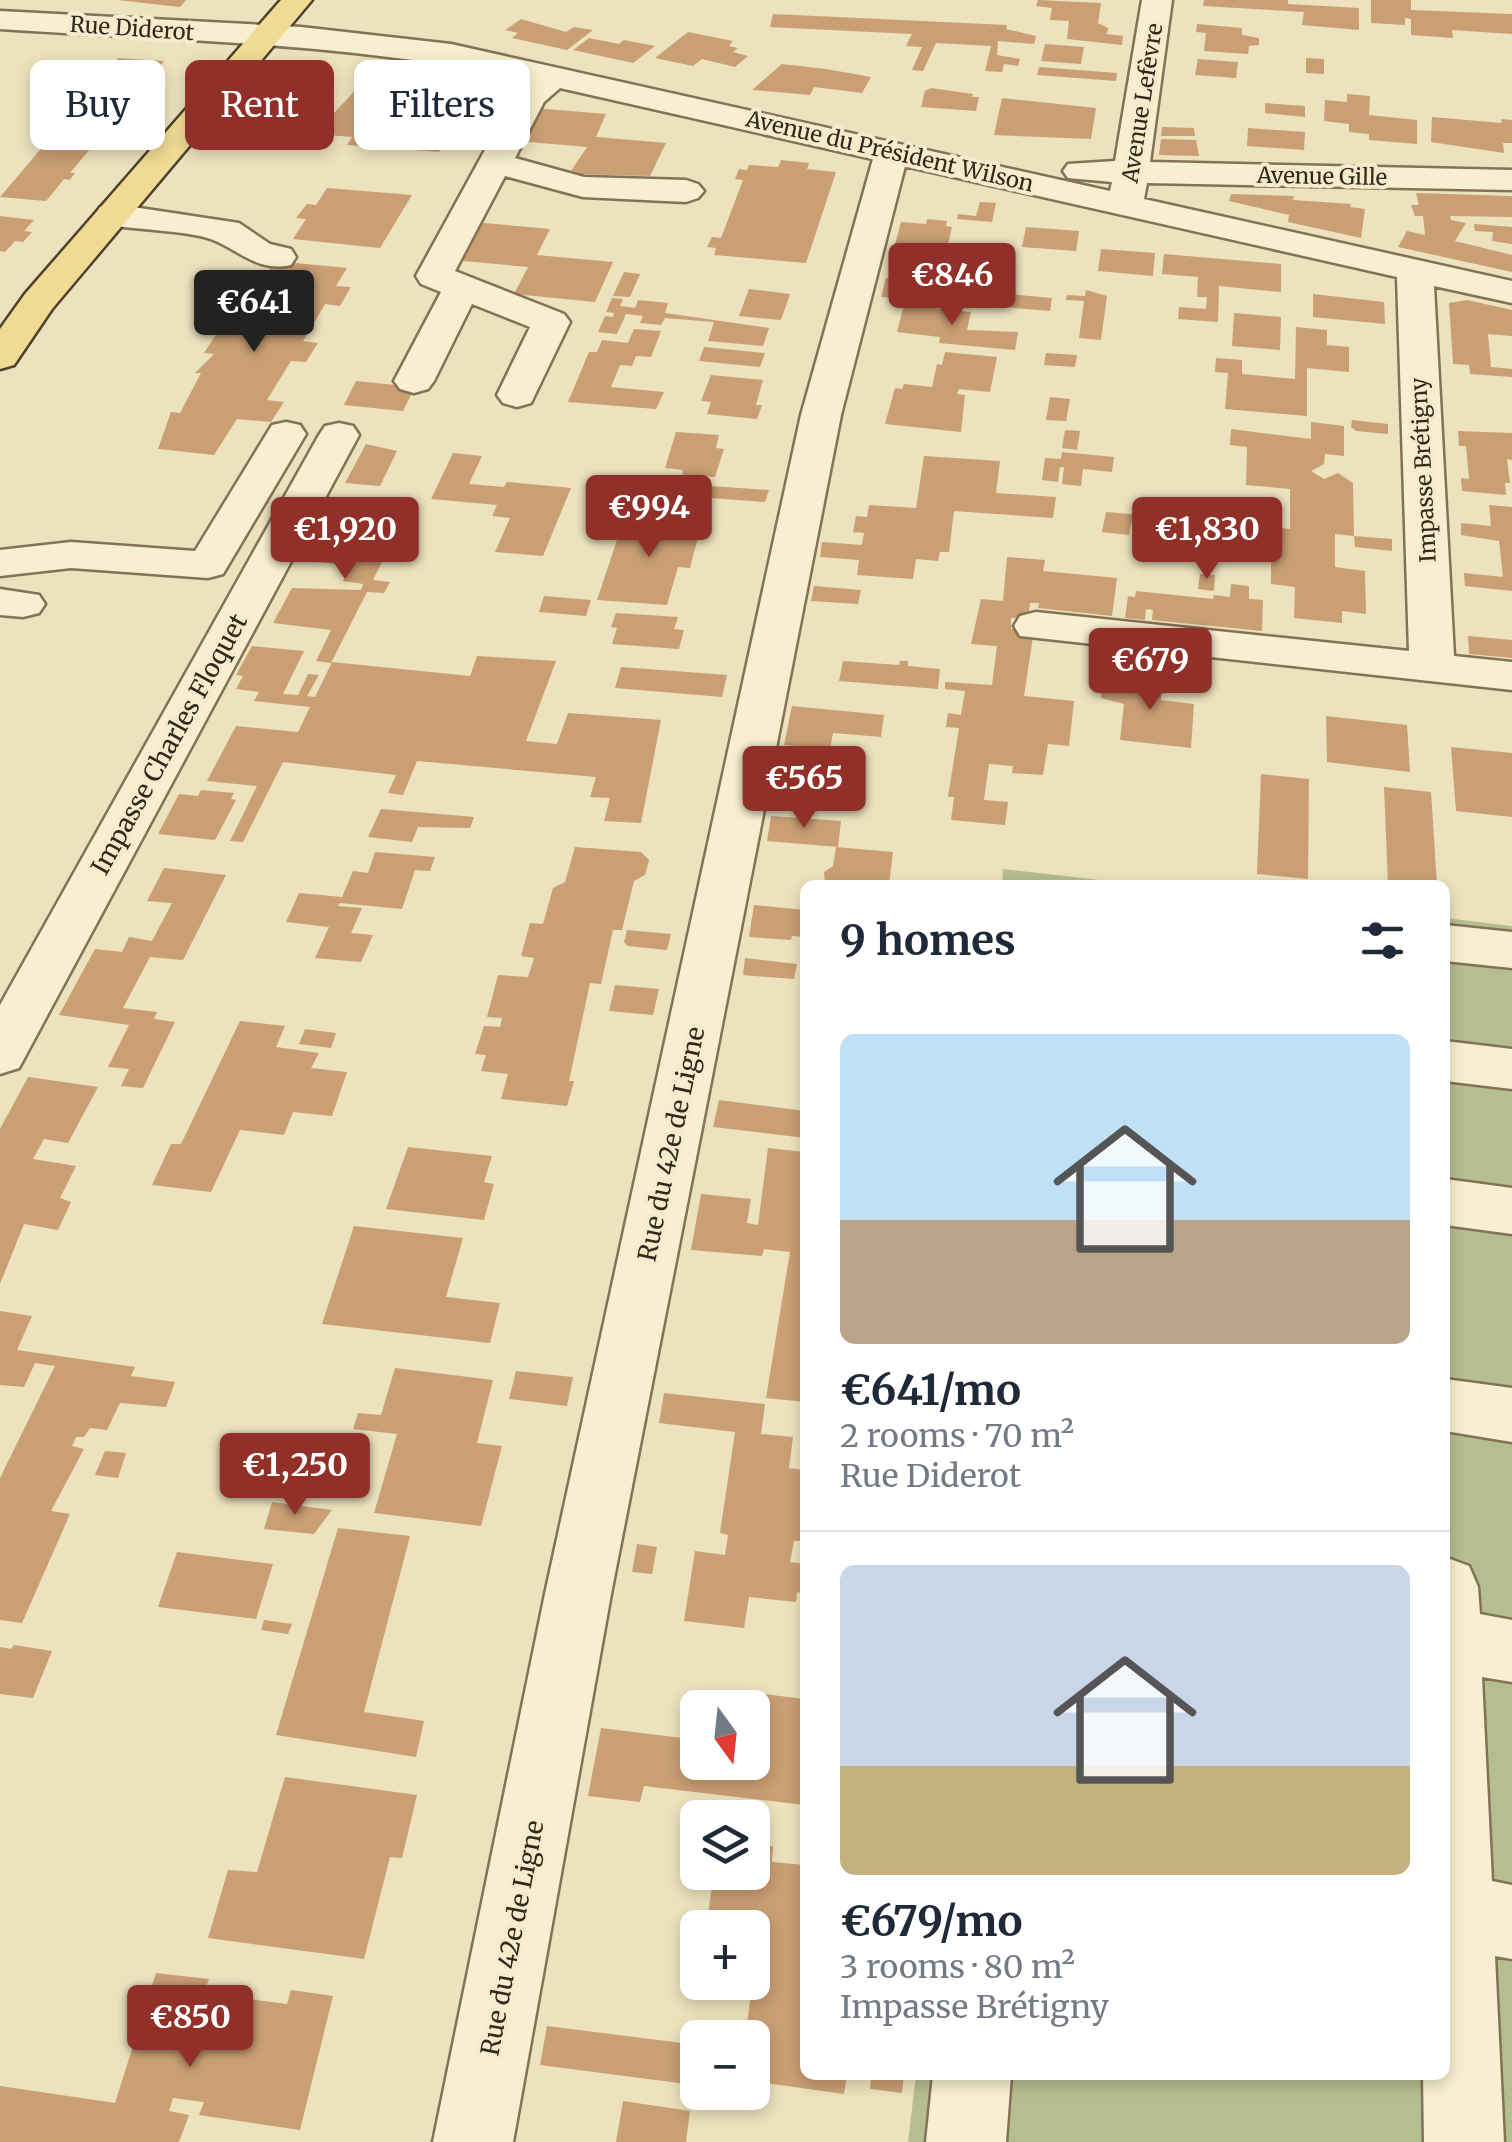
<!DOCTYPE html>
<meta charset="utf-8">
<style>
:root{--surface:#fff;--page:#f6f6f7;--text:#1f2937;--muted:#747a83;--line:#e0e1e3;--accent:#913028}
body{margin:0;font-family:Merriweather,serif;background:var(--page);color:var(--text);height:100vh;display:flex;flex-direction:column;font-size:38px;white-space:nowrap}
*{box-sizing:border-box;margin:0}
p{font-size:32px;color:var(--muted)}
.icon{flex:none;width:55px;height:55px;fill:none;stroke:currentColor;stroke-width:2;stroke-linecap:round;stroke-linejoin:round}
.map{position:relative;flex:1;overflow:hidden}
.side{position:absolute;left:800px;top:880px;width:650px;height:1200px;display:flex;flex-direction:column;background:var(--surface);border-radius:15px;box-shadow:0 5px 15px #0003}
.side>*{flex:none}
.top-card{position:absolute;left:30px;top:60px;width:620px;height:90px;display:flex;gap:20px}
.needle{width:65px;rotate:165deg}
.controls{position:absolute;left:680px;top:1690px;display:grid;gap:20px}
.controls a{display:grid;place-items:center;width:90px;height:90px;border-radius:15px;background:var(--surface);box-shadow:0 5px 15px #0003;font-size:50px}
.price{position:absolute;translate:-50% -85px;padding:0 22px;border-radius:10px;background:var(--accent);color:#fff;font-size:32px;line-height:65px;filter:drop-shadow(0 2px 5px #0008)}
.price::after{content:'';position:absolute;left:50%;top:60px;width:30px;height:22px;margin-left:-15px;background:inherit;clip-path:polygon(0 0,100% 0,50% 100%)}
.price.current{background:#222;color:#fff}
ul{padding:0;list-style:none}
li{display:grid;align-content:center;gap:20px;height:530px;padding:0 40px}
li+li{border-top:2px solid var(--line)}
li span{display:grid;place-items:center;height:310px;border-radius:15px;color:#555}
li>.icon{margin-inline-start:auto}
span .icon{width:180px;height:180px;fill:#fffc;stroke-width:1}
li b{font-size:42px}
h2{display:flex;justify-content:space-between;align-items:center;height:120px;padding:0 40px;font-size:42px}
.tag{padding:0 35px;border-radius:15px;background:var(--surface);box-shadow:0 5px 15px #0003;font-size:35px;line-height:90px}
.tag.current{background:var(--accent);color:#fff}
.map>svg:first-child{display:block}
.cemetery{fill:#b5be91}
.building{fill:#ca9f74}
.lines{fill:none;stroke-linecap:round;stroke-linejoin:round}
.minor-casing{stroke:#847257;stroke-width:5}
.major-casing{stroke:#51402c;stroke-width:5}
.minor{fill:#f8efd0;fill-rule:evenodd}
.major{fill:#f0db94;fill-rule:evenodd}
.labels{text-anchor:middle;stroke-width:8;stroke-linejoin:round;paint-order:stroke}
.far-street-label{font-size:22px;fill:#33291b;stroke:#f4eccc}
.street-label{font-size:25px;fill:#33291b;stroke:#f4eccc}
</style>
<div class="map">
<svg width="1512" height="2142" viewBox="0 0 1512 2142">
<rect width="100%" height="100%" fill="#ece2bd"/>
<path class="cemetery" d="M1003,869l141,16h-142z
M1445,918l67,8v1216h-604l8,-67h529z"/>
<path class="building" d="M117,0h69l-6,7z
M1038,0l63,3 -3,20 10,5 -1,6 16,2 -1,9 -55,-6 2,-18 -19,-1 2,-12 -16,-2z
M1204,0h84v4l71,4v22l-57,-5 2,-13 -101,-6z
M1371,0h40v10l101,4v20l-60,-4 1,8 -42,-3v-16l-6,-1v7l-34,-2z
M773,14l234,11 -1,4 30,7 -2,8 -36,-3 -1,14 23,4 -2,7 -14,-2 -2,8 -17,-1 6,-25 -55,-3 -13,28 -11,-1 10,-23 -16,-1 6,-12 -142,-7z
M521,19l45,13 8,-5 19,3 -26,20 -55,-12 6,-5 -13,-3z
M1197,24l45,4v7l17,3v7l-10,1 -1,8 -44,-3 2,-18 -10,-1z
M688,32l45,9 -4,5 9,2 -5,4 15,4 -13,11 -33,-8 -9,7 -38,-8z
M589,38l30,6 5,-4 31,6 -22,17 -60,-13z
M1045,44l39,3 -3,17 -40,-3z
M118,58l46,3 -16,19 4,1 -4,5h-5l-33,39 6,1 -11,5 -35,42h5l-5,7 -6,-1 -18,22 -46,-4z
M1306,58l18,1v15l-18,-1z
M1198,59l40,3 -2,16 -41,-3z
M782,64l44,5 45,8 -9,16 -48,-6 -4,8 -58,-5z
M1039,67l78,6 -1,8 -79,-6z
M369,75l77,6 -14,23 34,3 -27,45 -92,-7 5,-8 -37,-3z
M931,88l42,6 -1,3h7l-3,14 -55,-4 4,-16z
M1347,94l23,2 -1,19 48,5v24l-48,-4v-6l-20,-2v-8l-25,-3 1,-21 22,2z
M1002,98l94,10 -5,31 -97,-4z
M1265,103l40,3v11l-40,-4z
M534,108l72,6 -10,23 70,6 -16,33 -81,-2 18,-27 -70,-6z
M1432,117l70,6 -1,-4 11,1v23h-9l1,10 -73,-11z
M1162,127l32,1 1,8h-34z
M1248,128l57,4 -1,18 -57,-4z
M1161,139l35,1 3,16 -40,-1z
M781,160l28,3 -2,6 29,3 -30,91 -92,-8 2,-7 -9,-1 5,-10 9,1 22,-58 -8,-1 4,-10 8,1 2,-5 29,2z
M327,188l85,7 -32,53 -87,-9 13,-20 -10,-1 11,-14 9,1z
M1416,193l96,3v21l-62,-1 1,4 15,3 -11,18 57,14v17l-114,-25 9,-16 18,4 -2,-19h-8l-4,-11h8z
M1231,194l63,2 -1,4 58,4 -1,3 15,2 -4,29 -73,-16 1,-7 -60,-14z
M980,202l16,1 -4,19 -35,-3 1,-5 18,2z
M0,216l34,4 -10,11 8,1 -9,10 -8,-1 -10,11 -5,-1z
M927,219l20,2 -1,5 6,1 -6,26 -52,-5 7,-26 25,2z
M473,222l77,7 -13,26 76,7 -18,40 -81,-8 14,-27 -76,-7z
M1474,224l38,3v17l-20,-3 1,-9 -18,-1z
M1026,227l53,4 -3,20 -54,-4z
M1101,249l54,4 -2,23 -55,-5z
M1164,254l117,10v28l-62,-6 -1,36 -40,-3 1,-12 27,2 1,-12h-10l1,-20 -36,-3z
M949,255l35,3 -3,11 -34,-3z
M275,261l72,7 -11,18 15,1 -11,19 -15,-2 -22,37 15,2 -12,19 -15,-1 -24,39 17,2 -13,20 -34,-3 -23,36 -56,-6 13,-37 9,1 21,-40h-6l19,-19 -10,-1 13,-20 10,1 12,-18 -5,-1 5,-8h5l7,-10 -10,-1 13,-18 9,1z
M624,272l16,2 -10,23 -17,-1z
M971,277h8l-4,14 77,7 -2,13 -169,-14 5,-19 82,12z
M749,289l41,5 -9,26 -42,-4z
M1086,290l21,6 -6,44 -22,-2 5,-37 -18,-1 1,-5 18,1z
M1313,294l71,8 1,22 -72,-7z
M612,298l11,1 -3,7 15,2 3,-8 30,3 -3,10 104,15 -6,18 -55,-5 6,-19 -49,-4 -4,7 -21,-2 3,-7 -17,-2 -9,20 -19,-2 7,-16 8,1 1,-4 -8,-1z
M1467,300l45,10v26l-24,-2 3,33 21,2v8l-42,-3 -1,-9 -16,-1 -4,-61z
M904,305l67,7 -4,18 51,2 -3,18 -76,-7 1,-6 -43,-5z
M1234,313l47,4 -1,33 -48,-4z
M1296,327l31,3v15l22,2v25l-42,-4v48l-82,-7 3,-36 -13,-1 1,-14 26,2v14l53,5z
M634,329l27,2 -10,26 -15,-1 -4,10 -12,-1 -9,22 53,5 -8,17 -88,-7 21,-50h8l5,-12 26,3z
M704,347l61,6 -5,14 -61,-6z
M945,352l52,5 -7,35 -31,-3 -2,5 8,1 -4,37 -76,-8 10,-36 7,1 2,-5 28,3 5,-23 5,1z
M1046,353l31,2 -2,12 -31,-2z
M711,375l52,5 -7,25h6l-5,14 -50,-5 4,-12 -10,-1z
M356,381l59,6 -12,24 -59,-6z
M1050,397l20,2 -4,22 -20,-1z
M1352,420l36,4v10l-32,-3 -5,-4z
M1311,422l33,4v30l-19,-2 -1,10 -13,7 13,8 14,-6 15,10 1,53 -19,-2v33l30,4 1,43 -24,-3v12l-48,-5 1,-31 -24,-3v-26l-13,-1 1,-31 31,3v-40l-44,-4 1,-38 -17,-2 1,-16 80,10z
M1065,430l15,1 -3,19 -15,-2z
M1458,431l54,2v27l-5,-1 3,24h-5l1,12 -44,-4 -1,-13 8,1 -3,-33h-7z
M676,432l43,3 -3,13 8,1 -9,28 -33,-2 1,-5 -18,-2z
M366,444l31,7 -17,35 -35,-3z
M1062,452l52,5 -2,15 -29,-3 -2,17 -19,-2 2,-17h-4l-2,15 -16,-2 3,-22 16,1z
M453,453l29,3 -13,28 35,3 3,-5 64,6 -28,68 -48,-4 15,-34 -18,-2 5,-11 -66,-6z
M924,456l76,5 -4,32 60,4 -3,21 -99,-7 -5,41h-9l-2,9 -22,-2 -3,20 -56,-4 2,-15 -39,-3 2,-15 40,3 2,-12 -11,-1 3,-16 11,1 2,-12 47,3z
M653,479l43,6 73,5 -4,12 -121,-9 1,-4h6z
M1489,505l23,2v84l-47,-5 -1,-13 39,4 -4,-36 -38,-6v-12l30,3z
M365,508l41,5 -33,67 17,2 -6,11 -17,-1 -36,71 -15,-2 15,-31 -58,-7 19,-35 69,2 2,-6 -20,-3 7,-16 -46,-4 4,-6 31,3z
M1106,512l48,4 -1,13 -22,-6 -2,12 -27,-3z
M625,516l77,6 -12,46 -12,-1 -11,38 -70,-5z
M1354,536l38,3v12l-37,-4z
M1007,557l38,3 -2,11 74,7 -5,38 -74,-8 1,-5h-9l-2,16 -17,-1v11l23,1 -10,66 50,5 -5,45 -21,-2 -5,31 -31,-2 1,-7 -24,-2 -5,36 24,2 -3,23 -54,-5 3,-23h-6l11,-69 -13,-1 2,-14 13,2 4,-24 -20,-2v-7l47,3 5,-39 -26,-2 10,-45 22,2z
M1200,574l15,1 -1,16 -16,-2z
M1231,584l18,2v13l14,1 -1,31 -110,-11 1,-10 -7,-1 -1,11 -20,-2 3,-22 7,1 1,-6 77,8 1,-4 16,2z
M814,586l47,4 -3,14 -47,-3z
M544,596l47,4 -5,16 -47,-4z
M616,613l62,4 -4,12 10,1 -5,19 -67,-5 5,-16 -6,-1z
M1468,636l44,4v18l-43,-4z
M252,646l52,5 -21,43 15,1 10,-21 11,1 -12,21 8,1 17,-35 138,14 7,-20 79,5 -30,80 31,3 11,-31 93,7 -20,103 -37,-2 6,-23 -20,-1 6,-20 -179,-16 -14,34 -15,-2 8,-18 -113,-13 -40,80 -13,-1 27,-55 -50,-5 29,-55 62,6 12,-25 -56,-6 5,-9 -23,-3 7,-13 -7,-1z
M843,661l56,4 1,-4h8v5l32,3 -2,20 -99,-8z
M621,667l106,8 -5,22 -107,-9z
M1127,678l35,4 -1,18 33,4 -3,44 -71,-8 4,-36 -23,-6 2,-19 23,2z
M792,706l92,9 -3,22 -48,-4 -3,16 -46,-4z
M1326,716l81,9 3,47 -83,-10z
M1451,747l61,6v64l-56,-6z
M1261,774l48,5 -1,100 -51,-5z
M1384,787l47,5 6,93h-49z
M201,790l33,3 -3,6 5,1 -21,40 -57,-6 21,-40 19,2z
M381,809l93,8 -4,11 -52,-1 -6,15 -44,-5z
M771,816l70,5 -3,26 -71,-6z
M575,847l66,5 8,8 -4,15 -11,6 -12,49h-9l-12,54 -11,-1 -21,98h5l-7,25 -66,-7 7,-25 -27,-3 5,-16 -11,-1 9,-28 16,1 2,-9 -15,-1 11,-42 30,2 6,-19 -13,-2 9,-33 13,1 10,-36 12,-6z
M836,847l57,5 -4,33h-64l-1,-13 9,-6z
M375,852l60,5 -5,14 -15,-1 -13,39 -62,-6 -2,3 24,2 -11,25 22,2 -12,27 -46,-4 14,-31 -43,-5 13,-29 43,4 11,-26 15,2z
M164,868l62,7 -43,85 -33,-3 -27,51 34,4 -3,7 21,3 -32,66 -22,-2 8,-17 -21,-2 21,-42 -70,-10 36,-66 27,3 7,-15 23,4 20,-38 -25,-2z
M754,905l51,5v27l-13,-1 -1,4 -42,-3z
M627,930l44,4 -4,16 -39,-4 -4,-4z
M745,958l52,6 -3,15 -51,-4z
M615,985l44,4 -6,26 -44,-4z
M240,1021l45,5 -9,21 43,6 -8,15 36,4 -15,44 -39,-4 -9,23 -44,-5 -29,62 -59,-7 19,-41h10z
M305,1029l31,4 -5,15 -32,-4z
M28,1077l70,10 -30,56 -24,-4 -11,20 43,7 -16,32 11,4 -13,28 -34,-6 -24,60v-155z
M719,1100l86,11v27l-92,-11z
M408,1147l84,9 -8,26 10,2 -10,36 -98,-11z
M768,1148l37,4v250l-39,-4 24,-146 -26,-3 -2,7 -71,-6 10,-56 50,5 -4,24 11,2z
M354,1226l109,12 -17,59 54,6 -10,40 -168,-19z
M0,1311l32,5 -15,34 118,17 -4,9 44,6 -9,25 -46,-4 -13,27 -17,-2 -6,9h-8l-4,9 12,3 -33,62 19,3 -48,109 -22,-3v-142l55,-112 -20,-3 -11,24 -24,-2z
M395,1368l98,12 -16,63 25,3 -21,80 -107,-13 23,-79 -44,-5 5,-16 23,2z
M516,1371l57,6 -6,29 -58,-7z
M664,1393l101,11 -4,30 32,3 -4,31 16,2 -1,71h-10l-4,21 15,2v30l-8,-2 -1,10 -47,-5 -5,31 -60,-7 11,-70 30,4 3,-20 -8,-2 15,-101 -76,-9z
M105,1451l21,2 -8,25 -23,-3z
M272,1502l60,8 -18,24 -50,-5z
M338,1528l72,8 -46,176 60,9 -8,36 -140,-22z
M637,1544l20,3 -5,27 -20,-2z
M177,1552l96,12 -17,55 -98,-12z
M264,1620l28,4 -4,10 -27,-4z
M14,1645l38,6 -19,47 -33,-4v-47l11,2z
M763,1694l42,5v106l-161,-19 -4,16 -52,-6 13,-68 97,12v22h54z
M285,1777l132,18 -15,63 -12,-1 -26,102 -156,-21 20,-68 29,2z
M752,1844l21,2 -1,16 33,3v210h42l-3,19 -92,-13v-43h-7l16,-118 -53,-6 6,-42h38z
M156,1973l53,6 -5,14 83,11 4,-14 42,6 -33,134 -101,-15 5,-13 -31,-4 -4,13 20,4 -10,27h-179v-56l115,17z
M547,2026l151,19 -4,40 -154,-20z
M871,2075h33l-2,18 -32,-4z
M623,2101l67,10 -4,31h-70z"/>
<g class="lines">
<defs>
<path id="minor" d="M1142,0h30l-22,162 362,8v20l-365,-7 -3,16 368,82v22l-78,-17 20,370 58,6v28l-492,-54 -6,-10 6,-10 16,-4 373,39 -12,-374 -492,-111 -64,249 -230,1179 -98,548h-80l112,-548 256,-1179 72,-256 -313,-71 -16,14 -29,56 69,19 102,3 12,4 6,7 -6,7 -12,4 -103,-5 -78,-21 -50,95 109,43 6,8 -39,81 -14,4 -14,-4 -6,-8 33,-68 -58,-23 -38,77 -6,8 -14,4 -14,-4 -6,-8 47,-89 -20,-8 -5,-8 98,-179 15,-16c-174,-39 -352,-40 -529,-52v-18l301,16 150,17 659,147 2,-9 -44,-4 -5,-7 5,-7 47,-3z
M113,204l126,19 31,21 21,5 5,8 -5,8c-30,7 -48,-11 -73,-23 -26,-13 -86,-11 -118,-19l-5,-8 5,-8z
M286,422l14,3 6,9 -83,140 -15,4 -137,-10 -71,8v-26l71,-8 124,9 77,-126z
M339,423l14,3 6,9 -340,633 -19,6v-69l319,-570 6,-9z
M0,589l39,6 6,9 -6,9 -16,4 -23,-2z
M1445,925l67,7v36l-67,-7z
M1445,1041l67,8v40l-67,-8z
M1445,1179l67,9v46l-67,-9z
M1445,1379l67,9v54l-67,-11z
M1445,1557l24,9 9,21 2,27 32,6v62l-30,-5 10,204 20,4v74l-17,-3 9,186h-80l-1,-67h22z
M933,2075h78l-5,67h-80z"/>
<path id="major" d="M281,0h31l-260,309 -38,56 -14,4v-40l25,-35z"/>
</defs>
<use href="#minor" class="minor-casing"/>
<use href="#major" class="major-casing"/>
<use href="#minor" class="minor"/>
<use href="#major" class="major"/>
</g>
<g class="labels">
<g class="far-street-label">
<text transform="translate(132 28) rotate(4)" y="8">Rue Diderot</text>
<text transform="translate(1142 103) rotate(-81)" y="8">Avenue Lefèvre</text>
<text transform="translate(890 151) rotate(13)" y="8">Avenue du Président Wilson</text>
<text transform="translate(1322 176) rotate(1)" y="8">Avenue Gille</text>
<text transform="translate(1423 470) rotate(-93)" y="8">Impasse Brétigny</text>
</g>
<g class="street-label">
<text transform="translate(169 744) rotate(-61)" y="9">Impasse Charles Floquet</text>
<text transform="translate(671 1144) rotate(-78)" y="9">Rue du 42e de Ligne</text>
<text transform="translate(512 1938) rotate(-79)" y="9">Rue du 42e de Ligne</text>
</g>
</g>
</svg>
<div class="controls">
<a><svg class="needle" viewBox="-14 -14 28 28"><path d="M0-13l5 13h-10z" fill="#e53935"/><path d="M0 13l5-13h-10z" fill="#747a83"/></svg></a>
<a><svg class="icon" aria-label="layers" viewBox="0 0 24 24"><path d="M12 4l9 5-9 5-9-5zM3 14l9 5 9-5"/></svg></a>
<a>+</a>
<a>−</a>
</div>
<b class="price" style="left:952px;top:328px">€846</b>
<b class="price current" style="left:254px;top:355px">€641</b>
<b class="price" style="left:649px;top:560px">€994</b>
<b class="price" style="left:345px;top:582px">€1,920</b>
<b class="price" style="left:1207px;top:582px">€1,830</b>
<b class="price" style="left:1150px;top:713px">€679</b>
<b class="price" style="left:804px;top:831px">€565</b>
<b class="price" style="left:295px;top:1518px">€1,250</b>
<b class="price" style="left:190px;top:2070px">€850</b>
<div class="top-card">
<a class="tag">Buy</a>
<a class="tag current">Rent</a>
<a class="tag">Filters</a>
</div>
<section class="side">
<h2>9 homes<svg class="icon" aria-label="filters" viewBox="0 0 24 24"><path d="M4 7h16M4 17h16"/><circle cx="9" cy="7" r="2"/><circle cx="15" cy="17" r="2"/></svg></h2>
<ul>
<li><span style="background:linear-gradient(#bfe0f5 60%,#b9a48a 0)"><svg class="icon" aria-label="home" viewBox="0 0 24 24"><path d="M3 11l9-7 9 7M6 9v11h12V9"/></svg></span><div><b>€641/mo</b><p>2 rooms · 70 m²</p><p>Rue Diderot</p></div></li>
<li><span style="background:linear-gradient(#c9d6e8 65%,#c2b280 0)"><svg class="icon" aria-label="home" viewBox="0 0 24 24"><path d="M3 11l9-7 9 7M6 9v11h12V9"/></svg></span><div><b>€679/mo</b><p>3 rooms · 80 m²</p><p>Impasse Brétigny</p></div></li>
</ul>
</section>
</div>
